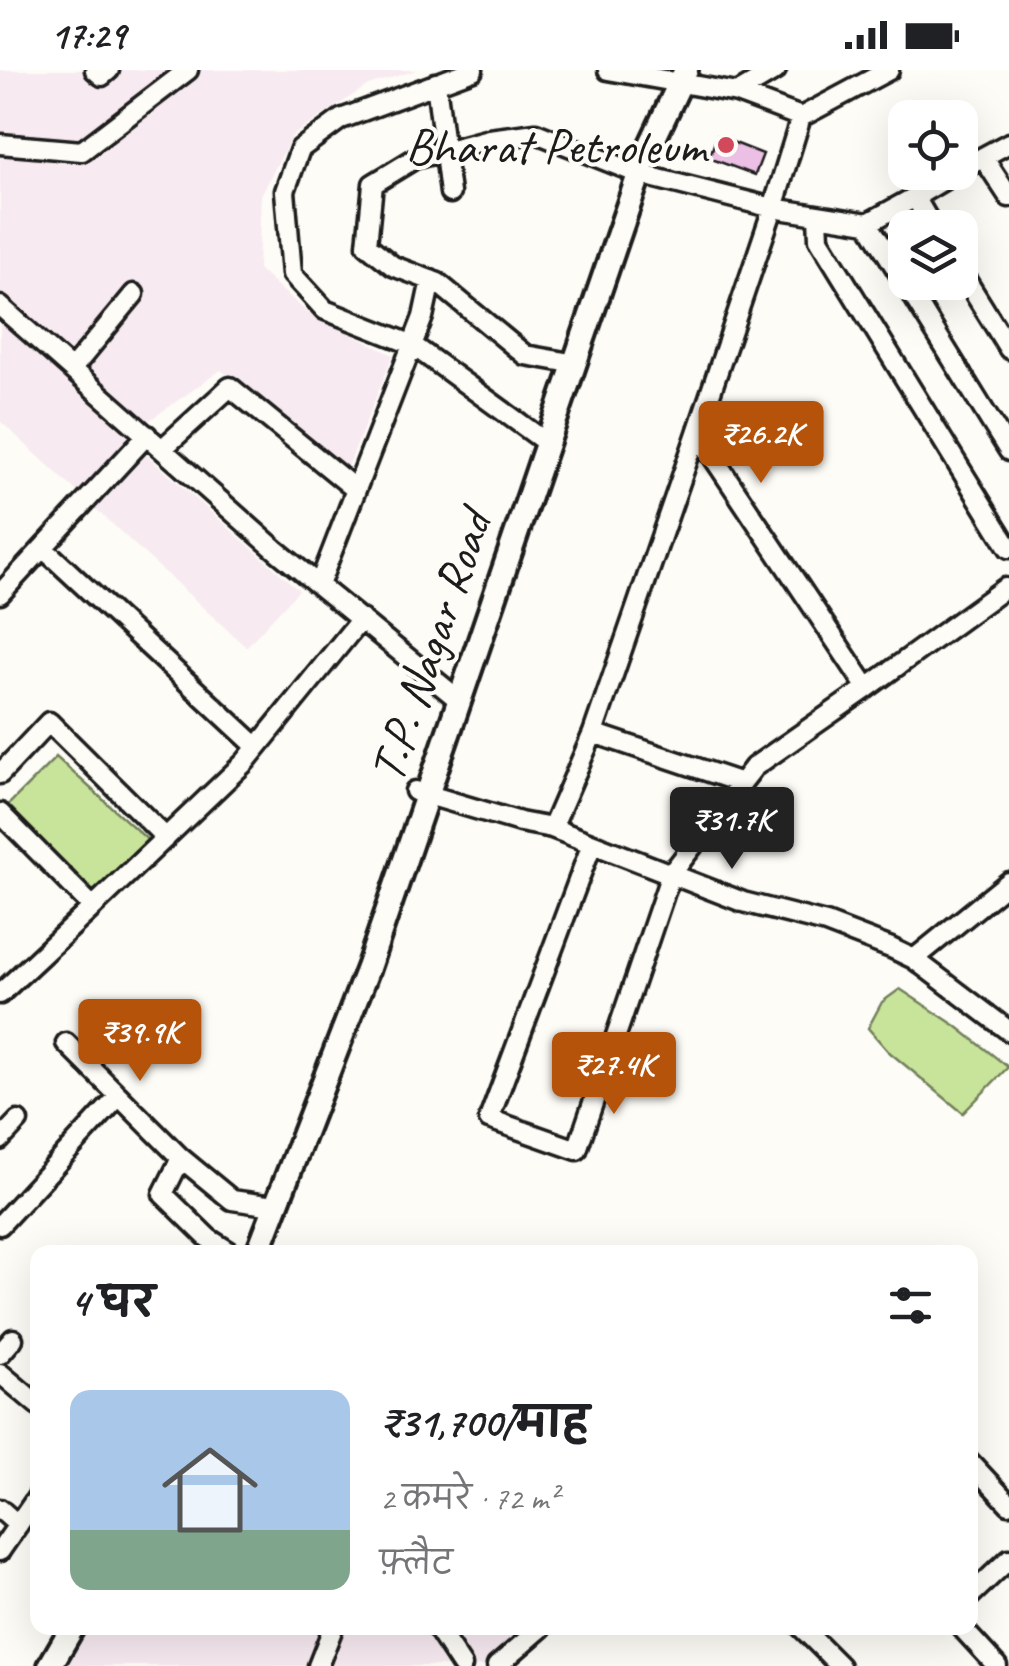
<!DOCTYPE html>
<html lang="hi">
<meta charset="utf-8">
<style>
:root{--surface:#fff;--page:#f2f2f2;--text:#202124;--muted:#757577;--line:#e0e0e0;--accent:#b45309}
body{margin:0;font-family:Caveat,"Playpen Sans Deva",sans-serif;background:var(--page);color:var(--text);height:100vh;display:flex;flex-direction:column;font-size:38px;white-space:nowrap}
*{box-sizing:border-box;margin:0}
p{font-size:32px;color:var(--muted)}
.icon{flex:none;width:55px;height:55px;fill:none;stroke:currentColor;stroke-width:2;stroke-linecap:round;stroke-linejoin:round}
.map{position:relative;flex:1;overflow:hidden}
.sheet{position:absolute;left:30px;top:1175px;width:948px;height:390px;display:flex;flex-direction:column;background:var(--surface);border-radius:20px;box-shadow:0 10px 40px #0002}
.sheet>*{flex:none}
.tools{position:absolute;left:888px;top:30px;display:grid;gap:20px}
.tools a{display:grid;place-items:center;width:90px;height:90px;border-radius:20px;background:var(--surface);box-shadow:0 10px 40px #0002;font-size:50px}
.price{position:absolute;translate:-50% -85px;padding:0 22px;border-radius:10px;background:var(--accent);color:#fff;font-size:32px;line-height:65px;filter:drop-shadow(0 2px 5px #0008)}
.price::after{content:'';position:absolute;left:50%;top:60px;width:30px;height:22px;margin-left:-15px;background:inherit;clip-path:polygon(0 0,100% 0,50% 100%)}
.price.active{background:#222;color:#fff}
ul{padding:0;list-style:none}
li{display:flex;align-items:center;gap:30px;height:250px;padding:0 40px}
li+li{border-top:2px solid var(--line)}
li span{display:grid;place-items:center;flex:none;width:280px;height:200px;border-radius:20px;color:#555}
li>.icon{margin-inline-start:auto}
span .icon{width:120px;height:120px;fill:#fffc;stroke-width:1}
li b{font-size:42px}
h2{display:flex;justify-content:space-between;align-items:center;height:120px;padding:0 40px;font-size:42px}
.status{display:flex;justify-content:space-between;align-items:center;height:70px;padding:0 50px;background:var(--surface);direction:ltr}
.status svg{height:28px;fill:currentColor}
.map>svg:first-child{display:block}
.built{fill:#f8eaf1}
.green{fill:#c8e39a;stroke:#72805b;stroke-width:2.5}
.building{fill:#ecbfe4;stroke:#1c1c1c;stroke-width:2.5}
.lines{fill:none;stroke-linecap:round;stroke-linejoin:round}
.minor-casing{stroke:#1c1c1c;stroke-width:25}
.secondary-casing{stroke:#1c1c1c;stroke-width:30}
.minor{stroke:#fdfcf7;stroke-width:18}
.secondary{stroke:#fdfcf7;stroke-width:22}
.poi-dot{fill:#d1495b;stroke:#fdfcf7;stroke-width:4}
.labels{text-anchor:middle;stroke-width:8;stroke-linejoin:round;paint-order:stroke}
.poi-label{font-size:50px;fill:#1c1c1c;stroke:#fdfcf7;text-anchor:end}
.street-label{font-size:50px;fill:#1c1c1c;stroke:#fdfcf7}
</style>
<div class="status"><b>17:29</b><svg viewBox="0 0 49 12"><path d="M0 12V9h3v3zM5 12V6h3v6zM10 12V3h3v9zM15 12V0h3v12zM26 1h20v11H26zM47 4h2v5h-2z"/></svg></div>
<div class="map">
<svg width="1009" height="1596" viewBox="0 0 1009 1596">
<rect width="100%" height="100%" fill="#fdfcf7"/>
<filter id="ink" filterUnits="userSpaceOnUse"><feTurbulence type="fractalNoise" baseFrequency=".01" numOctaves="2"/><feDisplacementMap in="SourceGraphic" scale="20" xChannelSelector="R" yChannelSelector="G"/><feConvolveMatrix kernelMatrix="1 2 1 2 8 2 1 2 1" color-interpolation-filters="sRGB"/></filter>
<g filter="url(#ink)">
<path class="built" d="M0,0h417l-49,15 -76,51 -31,59 -3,74 50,44 85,42 -46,114 -126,-99 -95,67 173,153 -53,57 -246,-226z
M89,1558h452l-44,38h-431z"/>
<path class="green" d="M56,687l94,85 -54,52 -88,-89z
M900,919l56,37 52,41 -45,46 -75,-62 -20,-23 14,-26z"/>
<path class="building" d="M717,66l46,18 -8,21 -46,-17z"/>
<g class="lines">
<defs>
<path id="minor" d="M95,0l7,6 7,-6
M473,0l-132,49 -41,30 -15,42 7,83 33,36 86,34 136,99
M436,13l14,110
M737,23l39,-23
M801,47l88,-47
M0,74l82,7 106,-81
M983,87l26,-14
M960,101l23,-14 26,40
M915,127l-47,26 141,228
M818,146l1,23 190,309
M868,153l-95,-15 -76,225 170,255 138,-100
M933,158l-18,-31 42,-25
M960,200l49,79
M0,236l277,245 182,149
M565,292l-40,-7 -87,-72 -45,-17 -26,-21 6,-61 41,-25 75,-20 47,-6 103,41 134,34 28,-91 -64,-24 -129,-23
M72,299l62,-75
M162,379l68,-62 125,102
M43,478l214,199
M319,515l104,-268 8,-37
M0,524l147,-159
M593,663l104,-300
M0,704l49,-52 117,116
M415,721l105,31 32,6 191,74 83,21 65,25 23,11 95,72
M0,743l93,94 152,-145 116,-143
M552,758l41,-95 149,50
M592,774l-103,275 88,31 94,-276 83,-107 113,-79
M914,889l95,-77
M0,924l93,-87
M66,973l115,115
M0,1070l18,-19
M0,1155l119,-129
M230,1182l-22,-14 -45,-44 18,-36 51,42 35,5
M0,1284l13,-15
M0,1303l38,32
M970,1392l39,42
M0,1439l18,16
M0,1481l38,-55
M970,1526l39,-37
M437,1558l25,38
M802,1558l38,38
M962,1558l35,38
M318,1596l15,-38
M497,1596l44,-38"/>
<path id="secondary" d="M258,1182l110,-284 277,-811 41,-87
M50,1596l22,-38"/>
</defs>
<use href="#minor" class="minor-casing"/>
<use href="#secondary" class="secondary-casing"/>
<use href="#minor" class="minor"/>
<use href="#secondary" class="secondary"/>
</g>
</g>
<circle class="poi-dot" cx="726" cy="75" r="10"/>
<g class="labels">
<g class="poi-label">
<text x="706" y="93">Bharat Petroleum</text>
</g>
<g class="street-label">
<text transform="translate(429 576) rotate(-71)" y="18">T.P. Nagar Road</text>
</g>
</g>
</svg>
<div class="tools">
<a><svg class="icon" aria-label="locate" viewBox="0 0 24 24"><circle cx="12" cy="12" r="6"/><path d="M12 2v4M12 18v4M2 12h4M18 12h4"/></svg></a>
<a><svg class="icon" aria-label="layers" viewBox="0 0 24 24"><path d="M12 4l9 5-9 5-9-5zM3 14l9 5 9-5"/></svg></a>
</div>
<b class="price" style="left:761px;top:416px">₹26.2K</b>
<b class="price active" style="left:732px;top:802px">₹31.7K</b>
<b class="price" style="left:140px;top:1014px">₹39.9K</b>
<b class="price" style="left:614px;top:1047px">₹27.4K</b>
<section class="sheet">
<h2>4 घर<svg class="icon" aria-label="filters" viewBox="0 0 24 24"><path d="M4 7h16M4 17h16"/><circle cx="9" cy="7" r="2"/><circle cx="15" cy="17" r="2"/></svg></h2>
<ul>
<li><span style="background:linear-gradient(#a9c7e8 70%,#7fa58c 0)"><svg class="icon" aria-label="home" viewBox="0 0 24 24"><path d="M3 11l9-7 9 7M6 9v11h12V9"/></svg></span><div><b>₹31,700/माह</b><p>2 कमरे · 72 m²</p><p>फ़्लैट</p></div></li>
</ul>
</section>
</div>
